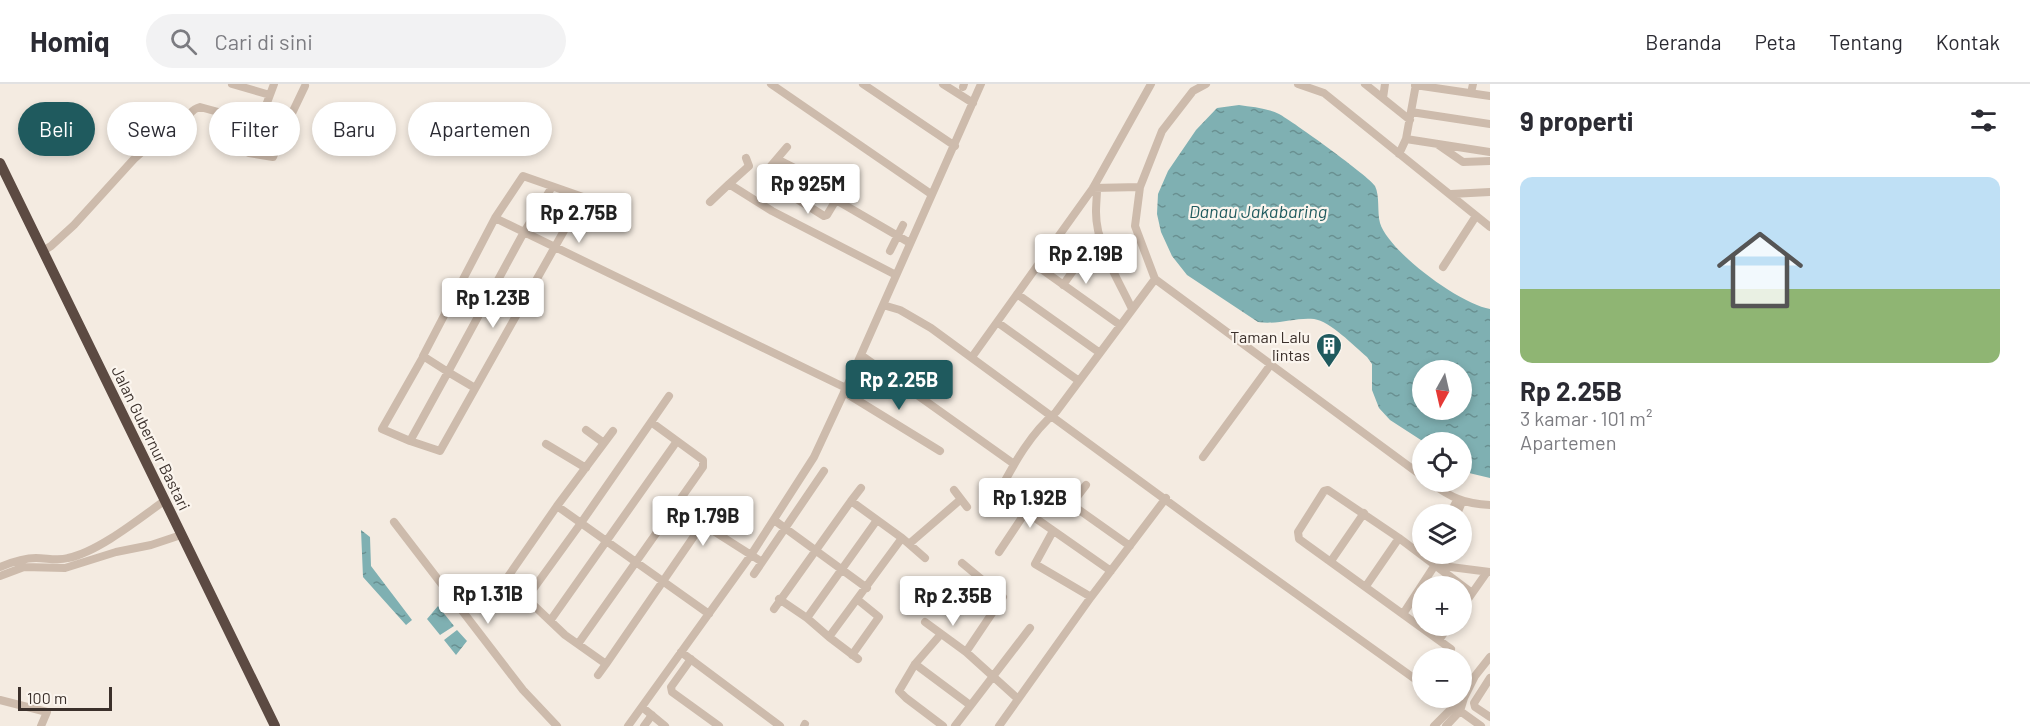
<!DOCTYPE html>
<html lang="id">
<meta charset="utf-8">
<style>
:root{--surface:#fff;--page:#f2f2f3;--text:#2b2b33;--muted:#7c7c81;--line:#e1e1e2;--accent:#1f5a5e}
body{margin:0;font-family:Barlow,sans-serif;background:var(--page);color:var(--text);height:100vh;display:flex;flex-direction:column;font-size:22px;white-space:nowrap}
*{box-sizing:border-box;margin:0}
p{font-size:20px;color:var(--muted)}
.icon{flex:none;width:33px;height:33px;fill:none;stroke:currentColor;stroke-width:2;stroke-linecap:round;stroke-linejoin:round}
.map{position:relative;flex:1;overflow:hidden}
.sheet{display:flex;flex-direction:column;background:var(--surface);width:540px}
.sheet>*{flex:none}
.hud{position:absolute;left:18px;top:18px;width:570px;height:54px;display:flex;gap:12px}
.needle{width:39px;rotate:188deg}
.tools{position:absolute;left:1412px;top:276px;display:grid;gap:12px}
.tools a{display:grid;place-items:center;width:60px;height:60px;border-radius:50%;background:var(--surface);box-shadow:0 3px 9px #0003;font-size:30px}
.scale{position:absolute;left:18px;bottom:15px;width:94px;box-sizing:border-box;padding-left:6px;border:3px solid #3b302b;border-top:0;font-size:16px;line-height:21px;white-space:nowrap;color:#3b302b;-webkit-text-stroke:4px #fbf5ee;paint-order:stroke}
.price{position:absolute;translate:-50% -51px;padding:0 14px;border-radius:6px;background:#fff;color:#222;font-size:20px;line-height:39px;filter:drop-shadow(0 2px 3px #0008)}
.price::after{content:'';position:absolute;left:50%;top:36px;width:18px;height:14px;margin-left:-9px;background:inherit;clip-path:polygon(0 0,100% 0,50% 100%)}
.price.current{background:var(--accent);color:#fff}
ul{padding:0;list-style:none}
li{display:grid;align-content:center;gap:12px;height:318px;padding:0 30px}
li+li{border-top:2px solid var(--line)}
li span{display:grid;place-items:center;height:186px;border-radius:12px;color:#555}
li>.icon{margin-inline-start:auto}
span .icon{width:108px;height:108px;fill:#fffc;stroke-width:1}
li b{font-size:26px}
h2{display:flex;justify-content:space-between;align-items:center;height:72px;padding:0 30px;font-size:26px}
.tag{padding:0 21px;border-radius:27px;background:var(--surface);box-shadow:0 3px 9px #0003;font-size:21px;line-height:54px}
.tag.current{background:var(--accent);color:#fff}
header{display:flex;align-items:center;gap:36px;box-sizing:border-box;height:84px;padding:0 30px;background:var(--surface);border-bottom:2px solid var(--line)}
header strong{font-size:28px}
nav{display:flex;gap:33px;margin-inline-start:auto;font-size:21px}
.search{width:420px;height:54px;background:var(--page);display:flex;align-items:center;gap:15px;box-sizing:border-box;padding:0 21px;border-radius:33px;color:var(--muted);font-size:22px}
main{display:flex;flex:1;min-height:0}
.map>svg:first-child{display:block}
.water{fill:url(#water-ripples);fill-rule:evenodd}
.lines{fill:none;stroke-linecap:round;stroke-linejoin:round}
.minor{stroke:#cdbbac;stroke-width:8}
.highway{stroke:#5c4a42;stroke-width:10}
.labels{text-anchor:middle;stroke-width:4.5;stroke-linejoin:round;paint-order:stroke}
.poi-label{font-size:16px;fill:#3b302b;stroke:#fbf5ee;text-anchor:end}
.street-label{font-size:16px;fill:#3b302b;stroke:#fbf5ee}
.water-label{font-size:18px;font-style:italic;fill:#1f5a5e;stroke:#fbf5ee}
</style>
<header>
<strong>Homiq</strong>
<div class="search"><svg class="icon" aria-label="search" viewBox="0 0 24 24"><circle cx="10" cy="10" r="6"/><path d="M15 15l6 6"/></svg>Cari di sini</div>
<nav><a>Beranda</a><a>Peta</a><a>Tentang</a><a>Kontak</a></nav>
</header>
<main>
<div class="map">
<svg width="1490" height="642" viewBox="0 0 1490 642">
<defs>
<pattern id="water-ripples" width="26" height="14" patternUnits="userSpaceOnUse" patternTransform="scale(1.5)"><rect width="26" height="14" fill="#7fb0b2"/><path d="M2 4q2-2 4 0t4 0M15 11q2-2 4 0t4 0" fill="none" stroke="#699091"/></pattern>
</defs>
<rect width="100%" height="100%" fill="#f4ebe1"/>
<path class="water" d="M1239,21c13,2 28,3 40,9 13,7 91,63 96,72 5,10 2,26 5,37 9,29 80,81 110,86v169l-21,-5 -8,-6v-25h-37l-34,-22 -11,-12 -7,-18v-26l-5,-7c-13,-11 -37,-36 -53,-38 -18,-2 -36,6 -56,3l-71,-47 -15,-19 -11,-24 -4,-18 1,-20 10,-23 28,-41 21,-22zM1422,286h39v40h-39z
M361,446l9,7 1,29 41,54 -6,5 -43,-48z
M438,522l16,20 -14,9 -13,-16z
M457,546l10,11 -11,14 -12,-15z"/>
<g class="lines">
<path class="minor" d="M232,0l38,11
M771,0l160,110
M863,0l92,62
M943,0l30,19
M1206,0l-13,7 -31,40 -22,56 -5,39 20,53 267,197
M1298,0l26,9 166,134
M1365,0l45,36
M1415,1l75,11
M963,3l1,-3
M1471,9l2,-9
M1383,14l2,-14
M1411,28l79,12
M259,40l15,-40
M284,46l21,-44
M1406,55l84,13
M1437,60l26,18 27,-1
M787,63l-22,26 -1,4 9,7 51,32 3,-1 9,-15 74,43
M1399,70l7,-15 10,-55
M746,74l3,8 -20,18 43,27 124,64
M777,75l61,31 1,4 -3,6
M1093,104l47,-1
M1097,104c0,8 -1,16 -1,24 0,34 22,67 36,97
M1451,110l39,-2
M710,118l19,-18
M495,134l351,170
M43,167l8,-5 23,-21 60,-66 27,-24 18,-2c9,-10 7,-22 21,-26l84,23 -11,27 -24,-4
M890,167l13,-26
M1037,182l83,59
M1443,183l33,-51
M1063,201l36,-51
M1017,210l83,59
M883,221l17,5 31,18 269,197 222,159
M997,238l82,59
M861,271l153,109
M972,273l121,-169 58,-104
M475,304l-27,-16 -38,69 30,10 143,-254 -60,-21 -28,42 -72,138 25,16 76,-140 28,-45
M844,308l96,59
M651,338l18,-26
M586,346l18,13
M410,357l-28,-12 41,-72
M546,360l40,24
M1203,373l68,-93
M1429,398c22,15 34,22 61,23
M1086,401l-13,17 2,5 55,39
M954,406l13,17
M851,417l10,-13
M557,422l56,-75
M1450,430l7,-14
M1457,430l5,-12
M774,436l93,68
M394,438l129,168 34,36
M1053,447l-18,33 56,33
M902,454l7,6 51,-44
M909,460l16,14
M999,468l40,-60
M1331,477l33,-48
M1432,478l7,-8
M962,479l41,34 -37,55
M0,483c12,-5 23,-9 36,-9 11,0 22,3 32,0 30,-6 71,-39 96,-57
M1111,487l-110,-77 -1,-4c15,-28 31,-57 56,-78l99,-133
M754,490l70,-103
M0,492l24,-9 41,1 51,-16 35,-7 30,-10
M1366,502l33,-48
M526,515l55,-76 70,-101 26,19
M779,515l28,19
M774,525l77,-108 51,37 -73,99 29,22
M1461,525l26,-37
M709,530c-51,-36 -102,-72 -152,-108l-50,72 1,3 57,54 41,29 95,-138 3,-1 58,37
M1403,530l32,-49 55,7
M550,537l127,-180 26,19v7l-125,177
M925,538l41,30 52,47
M941,550l-26,30 -16,27 7,7 37,28
M829,553l-22,-19 70,-98
M1439,556l10,-14
M1451,565l-152,-110 -1,-7 26,-41 4,-1 71,48 73,55
M681,568l99,74
M852,571l27,-38 -21,-17
M691,575l-20,28 1,5 47,34
M915,580l55,41
M598,591l8,-11
M1490,594l-16,25 1,4 15,10
M1442,614l39,28
M0,616l47,12 -6,14
M642,623l23,19
M628,642l123,-171 63,-98 34,-73 133,-300
M644,642l8,-11
M804,642l1,-2
M955,642l75,-98
M999,642l92,-129 75,-99
M1434,642l22,-22
M1446,642l14,-15 4,-13 11,-22 15,-19"/>
<path class="highway" d="M0,79l275,563"/>
</g>
<defs>
<symbol id="building-pin" viewBox="-11 -11 22 30"><path d="M0 17L-7.5 6A9.5 9.5 0 1 1 7.5 6Z" fill="#1f5a5e" stroke="#fbf5ee"/><path d="M-4-6H4V6H1V3H-1V6H-4ZM-2.5-4.3h1.7v1.8h-1.7ZM.8-4.3h1.7v1.8H.8ZM-2.5-1h1.7V.8h-1.7ZM.8-1h1.7V.8H.8Z" fill="#fff"/></symbol>
</defs>
<g fill-rule="evenodd">
<use href="#building-pin" x="1314" y="247" width="30" height="40"/>
</g>
<g class="labels">
<g class="poi-label">
<text x="1310" y="259">Taman Lalu<tspan x="1310" dy="18">lintas</tspan></text>
</g>
<g class="street-label">
<text transform="translate(151 354) rotate(64)" y="6">Jalan Gubernur Bastari</text>
</g>
<g class="water-label">
<text x="1258" y="134">Danau Jakabaring</text>
</g>
</g>
</svg>
<div class="tools">
<a><svg class="needle" viewBox="-14 -14 28 28"><path d="M0-13l5 13h-10z" fill="#e53935"/><path d="M0 13l5-13h-10z" fill="#7c7c81"/></svg></a>
<a><svg class="icon" aria-label="locate" viewBox="0 0 24 24"><circle cx="12" cy="12" r="6"/><path d="M12 2v4M12 18v4M2 12h4M18 12h4"/></svg></a>
<a><svg class="icon" aria-label="layers" viewBox="0 0 24 24"><path d="M12 4l9 5-9 5-9-5zM3 14l9 5 9-5"/></svg></a>
<a>+</a>
<a>−</a>
</div>
<div class="scale">100 m</div>
<b class="price" style="left:808px;top:131px">Rp 925M</b>
<b class="price" style="left:579px;top:160px">Rp 2.75B</b>
<b class="price" style="left:1086px;top:201px">Rp 2.19B</b>
<b class="price" style="left:493px;top:245px">Rp 1.23B</b>
<b class="price current" style="left:899px;top:327px">Rp 2.25B</b>
<b class="price" style="left:1030px;top:445px">Rp 1.92B</b>
<b class="price" style="left:703px;top:463px">Rp 1.79B</b>
<b class="price" style="left:488px;top:541px">Rp 1.31B</b>
<b class="price" style="left:953px;top:543px">Rp 2.35B</b>
<div class="hud">
<a class="tag current">Beli</a>
<a class="tag">Sewa</a>
<a class="tag">Filter</a>
<a class="tag">Baru</a>
<a class="tag">Apartemen</a>
</div>
</div>
<section class="sheet">
<h2>9 properti<svg class="icon" aria-label="filters" viewBox="0 0 24 24"><path d="M4 7h16M4 17h16"/><circle cx="9" cy="7" r="2"/><circle cx="15" cy="17" r="2"/></svg></h2>
<ul>
<li><span style="background:linear-gradient(#bfe0f5 60%,#8fb573 0)"><svg class="icon" aria-label="home" viewBox="0 0 24 24"><path d="M3 11l9-7 9 7M6 9v11h12V9"/></svg></span><div><b>Rp 2.25B</b><p>3 kamar · 101 m²</p><p>Apartemen</p></div></li>
</ul>
</section>
</main>
